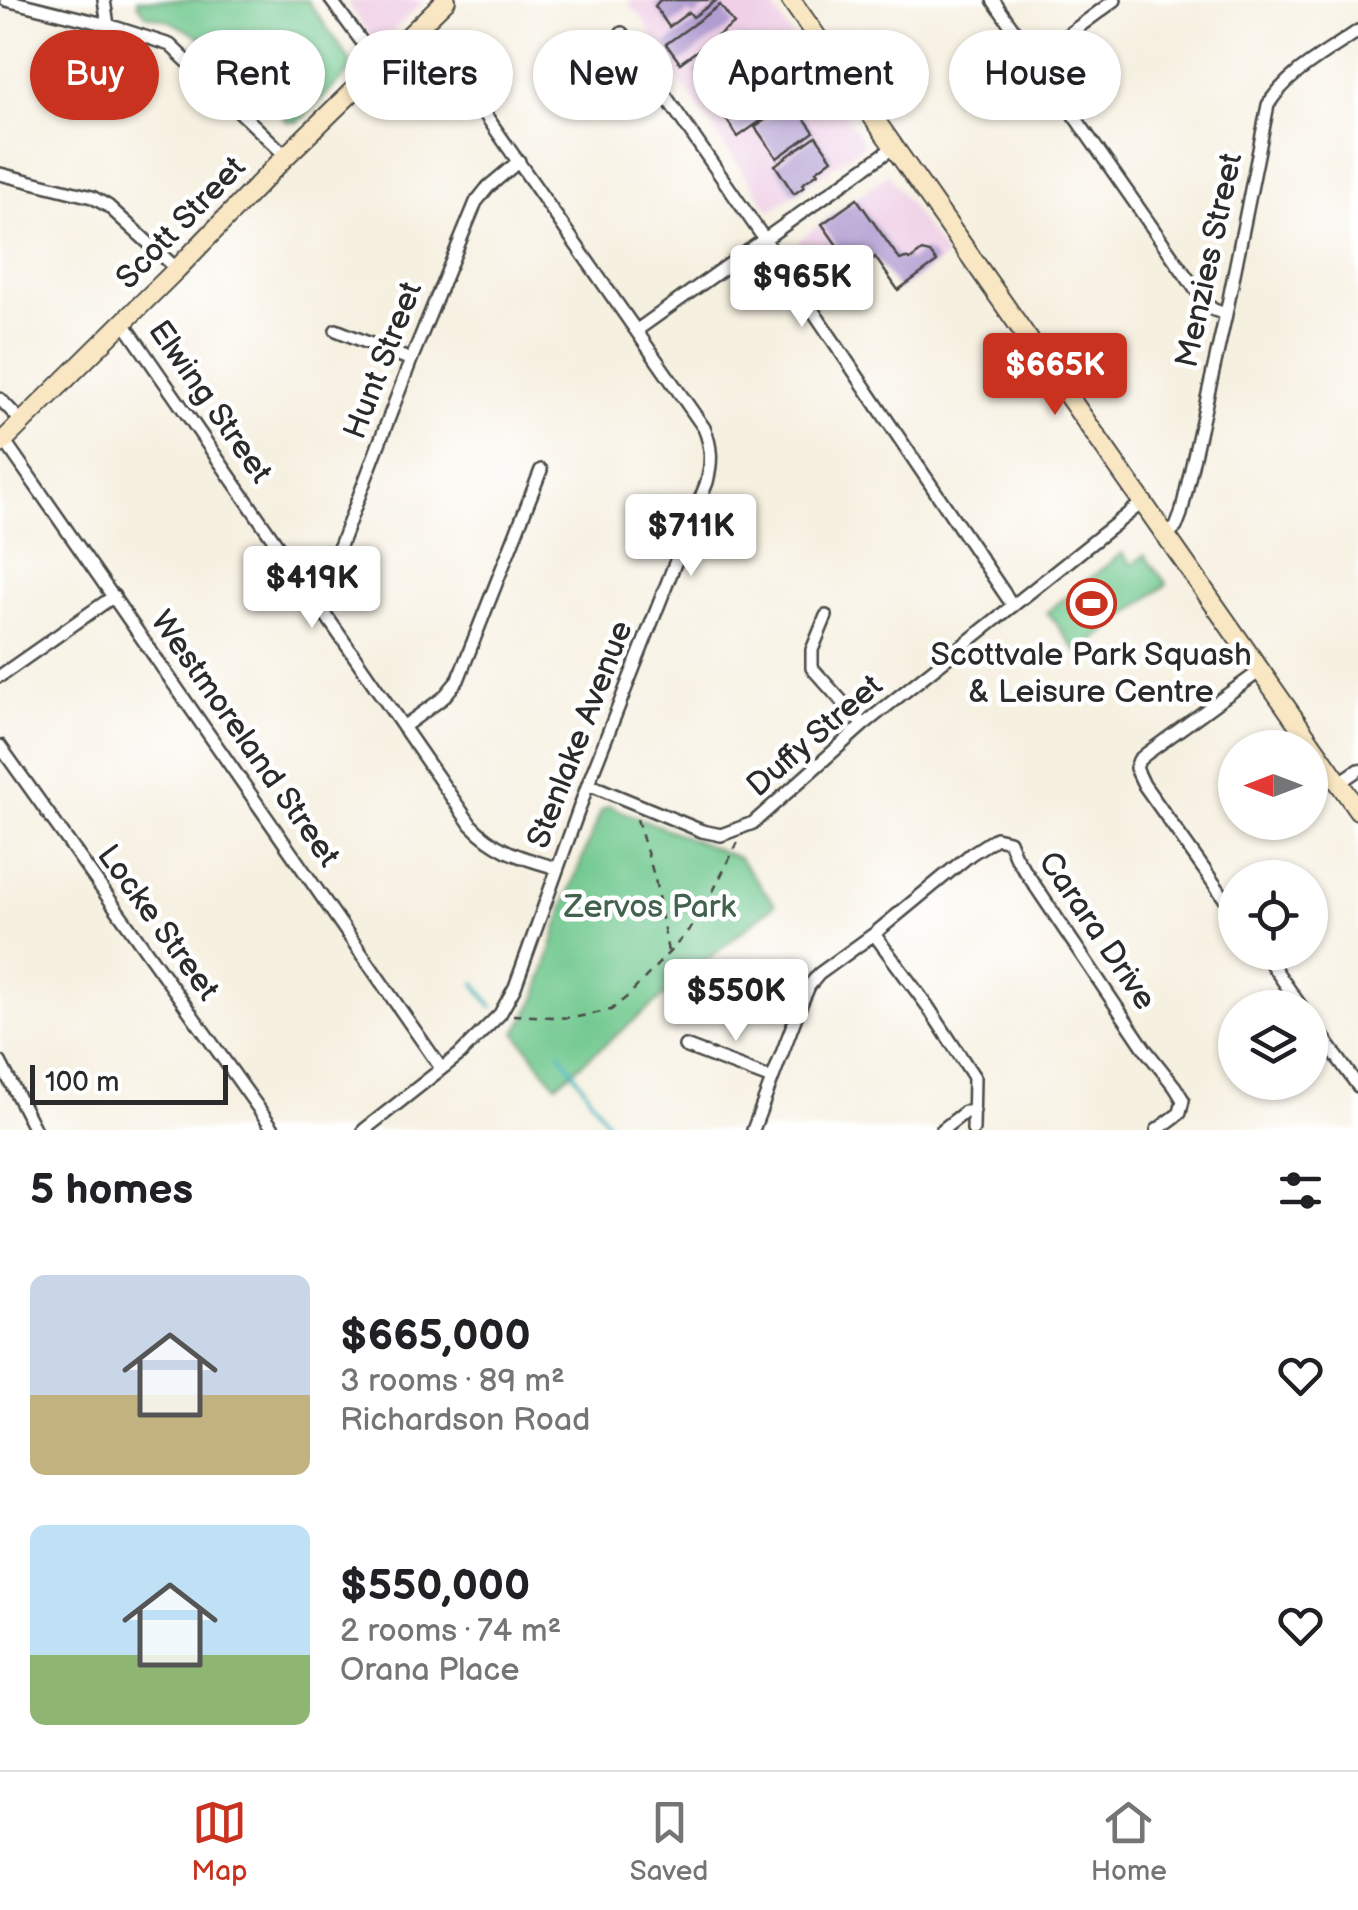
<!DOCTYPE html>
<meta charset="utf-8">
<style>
:root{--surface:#fff;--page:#f2f2f2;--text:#202124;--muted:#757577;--line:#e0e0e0;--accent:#c8321e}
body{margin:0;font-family:"Balsamiq Sans",sans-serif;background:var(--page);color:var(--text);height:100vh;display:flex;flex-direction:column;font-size:38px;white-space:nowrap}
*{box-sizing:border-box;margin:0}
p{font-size:32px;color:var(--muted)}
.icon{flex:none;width:55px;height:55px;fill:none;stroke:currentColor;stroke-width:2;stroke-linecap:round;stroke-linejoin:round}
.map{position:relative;height:1130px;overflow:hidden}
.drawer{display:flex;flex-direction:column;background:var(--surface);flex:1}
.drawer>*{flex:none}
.banner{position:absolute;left:30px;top:30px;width:1300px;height:90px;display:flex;gap:20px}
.needle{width:65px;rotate:270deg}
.buttons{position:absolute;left:1218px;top:730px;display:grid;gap:20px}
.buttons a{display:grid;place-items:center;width:110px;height:110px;border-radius:50%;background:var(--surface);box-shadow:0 2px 8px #0004;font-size:50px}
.scale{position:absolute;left:30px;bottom:25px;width:198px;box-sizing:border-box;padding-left:10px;border:5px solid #2b2b2b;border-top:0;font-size:28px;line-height:35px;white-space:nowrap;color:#2b2b2b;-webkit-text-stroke:8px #fff;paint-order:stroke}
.price{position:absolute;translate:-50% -85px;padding:0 22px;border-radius:10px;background:#fff;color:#222;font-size:32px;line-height:65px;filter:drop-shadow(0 2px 5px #0008)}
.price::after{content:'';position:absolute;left:50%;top:60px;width:30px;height:22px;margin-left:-15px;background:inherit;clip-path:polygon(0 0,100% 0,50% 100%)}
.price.active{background:var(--accent);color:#fff}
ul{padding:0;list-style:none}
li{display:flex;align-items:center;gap:30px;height:250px;padding:0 30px}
li span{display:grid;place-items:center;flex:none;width:280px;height:200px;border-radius:15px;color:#555}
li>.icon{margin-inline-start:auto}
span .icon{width:120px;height:120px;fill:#fffc;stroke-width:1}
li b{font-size:42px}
h2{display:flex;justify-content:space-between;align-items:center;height:120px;padding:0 30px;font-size:42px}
.pill{padding:0 35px;border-radius:45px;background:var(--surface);box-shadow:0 2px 8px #0004;font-size:35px;line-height:90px}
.pill.active{background:var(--accent);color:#fff}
.tab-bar{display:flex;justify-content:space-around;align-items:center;height:140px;border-top:2px solid var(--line);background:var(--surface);font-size:28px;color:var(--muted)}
.tab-bar a{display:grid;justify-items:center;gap:5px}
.tab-bar .active{color:var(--accent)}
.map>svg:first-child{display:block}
.built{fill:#efd0e6}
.green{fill:#70c88e;stroke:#4e7a5c;stroke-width:2.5}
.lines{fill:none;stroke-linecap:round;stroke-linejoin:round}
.stream{stroke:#43b3b9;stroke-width:4}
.building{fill:#b19dd0}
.street-casing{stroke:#494946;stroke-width:16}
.secondary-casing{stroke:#494946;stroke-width:22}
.path{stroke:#494946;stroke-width:2.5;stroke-dasharray:8 8;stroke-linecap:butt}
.street{stroke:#fff;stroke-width:11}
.secondary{stroke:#f9e7c3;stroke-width:18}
.labels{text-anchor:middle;stroke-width:9;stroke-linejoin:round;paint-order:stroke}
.street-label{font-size:32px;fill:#2b2b2b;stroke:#fff}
.poi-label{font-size:32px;fill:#2b2b2b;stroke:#fff}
.park-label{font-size:32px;fill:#43624e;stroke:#fff}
</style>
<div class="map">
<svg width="1358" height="1130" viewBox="0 0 1358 1130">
<rect width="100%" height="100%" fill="#fff"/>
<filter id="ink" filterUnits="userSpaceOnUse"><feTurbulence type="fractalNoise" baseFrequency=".01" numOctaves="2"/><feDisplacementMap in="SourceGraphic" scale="20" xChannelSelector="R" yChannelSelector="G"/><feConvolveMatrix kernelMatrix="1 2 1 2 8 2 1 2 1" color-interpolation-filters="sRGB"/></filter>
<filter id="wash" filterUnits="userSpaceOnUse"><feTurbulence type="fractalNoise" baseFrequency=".0048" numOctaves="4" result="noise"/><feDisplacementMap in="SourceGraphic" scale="40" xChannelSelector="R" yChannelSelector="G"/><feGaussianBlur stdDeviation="2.25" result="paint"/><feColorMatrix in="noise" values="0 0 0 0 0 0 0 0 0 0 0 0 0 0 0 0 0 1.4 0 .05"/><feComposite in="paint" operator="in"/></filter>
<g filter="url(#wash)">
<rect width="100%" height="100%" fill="#f6f0e0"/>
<path class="built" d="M346,0h78l-47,47z
M630,0h138l97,144 -95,67 -113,-163 -14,-30 -14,-12z
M888,174l58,83 -48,34 -23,-32 -48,33 -29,-41 1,-11z"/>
<path class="green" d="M137,0h170l43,60v11l-51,51h-11l-78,-79 -40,-22 -23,-6 -9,-10z
M1122,553l10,12 12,-10 23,29 -89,69 -31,-41z
M609,806l130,52 36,46 -219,181 -40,-52 20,-34 31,-102 34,-86z"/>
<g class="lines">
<path class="stream" d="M475,983l17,24
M560,1052l52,78"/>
</g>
<g id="blocks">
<path class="building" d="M660,0h57l-24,17 -4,-5 -20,15 -14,-21z
M720,5l14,19 -54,39 -14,-19z
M743,38l43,65 -48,34 -43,-65z
M792,101l22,31 -37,26 -22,-31z
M816,136l16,23 -16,12 2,2 -16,11 2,3 -10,7 -19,-29z
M857,199l43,61 5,-2 5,2 12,-9 8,2 7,9 -39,28 -23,-33 -36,25 -14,-20 16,-11 -19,-27z"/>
</g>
</g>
<g filter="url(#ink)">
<use href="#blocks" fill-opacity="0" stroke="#494946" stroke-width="2.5"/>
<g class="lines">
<defs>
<path id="street" d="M6,0l102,25 62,20 116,111
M104,0l4,25
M331,0l48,65
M993,0l212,303 9,7 12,4
M622,33l143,207 248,366
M1035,59l80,-59
M0,174l92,23 16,9 69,63
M123,322l348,503c26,27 50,32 85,43
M336,330l75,30
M637,330l257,-183
M0,399l22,23
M4,440l437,628
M1166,536l10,-9 5,-13 45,-200 42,-209c20,-33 59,-52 90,-74
M303,582l26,-21 11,-15 71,-186 65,-158 12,-15 31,-26
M826,616l-14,34v18l51,57
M0,676l114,-80
M403,727l40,-29 15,-18 83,-210
M0,746l274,384
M1339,783l19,-13
M588,784l114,47 19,4 32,-12 110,-98 280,-223
M1235,913l-91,-128 -8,-17 3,-8 7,-6 114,-83
M874,934l52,70 48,73 -1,53
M1263,952l39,56
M1310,1019l48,67
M685,1046l87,33
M0,1062l35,68
M364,1130l95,-75 41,-41 15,-27 73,-203 119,-302c5,-20 5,-35 -3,-54l-282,-404
M753,1130l45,-119 11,-25 10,-12 55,-40 97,-80 25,-16 13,3 6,15 130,193 30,38 8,13 -3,13 -23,17
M942,1130l23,-18 9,-1"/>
<path id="secondary" d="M791,0l567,810
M0,444l177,-175 109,-113 160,-156"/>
</defs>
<use href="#street" class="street-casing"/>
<use href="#secondary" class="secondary-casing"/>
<path class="path" d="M637,819l18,60 13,73
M513,1015l59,3 39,-8 17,-14 48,-51 25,-30 37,-73"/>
<use href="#street" class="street"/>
<use href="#secondary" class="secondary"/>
</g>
</g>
<defs>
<symbol id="stadium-ring" viewBox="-11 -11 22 22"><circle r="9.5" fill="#fff" stroke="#c8321e" stroke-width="1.5"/><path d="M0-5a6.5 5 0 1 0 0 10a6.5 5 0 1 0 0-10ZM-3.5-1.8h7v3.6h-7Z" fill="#c8321e"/></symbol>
</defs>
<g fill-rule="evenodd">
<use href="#stadium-ring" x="1064" y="576" width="55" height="55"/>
</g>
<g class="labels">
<g class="street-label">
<text transform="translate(180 222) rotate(-46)" y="11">Scott Street</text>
<text transform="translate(1208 260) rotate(-78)" y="11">Menzies Street</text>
<text transform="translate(382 360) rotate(-69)" y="11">Hunt Street</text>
<text transform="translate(211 401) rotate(55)" y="11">Elwing Street</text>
<text transform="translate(579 734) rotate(-69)" y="11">Stenlake Avenue</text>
<text transform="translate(814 735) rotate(-41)" y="11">Duffy Street</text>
<text transform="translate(246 738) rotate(55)" y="11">Westmoreland Street</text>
<text transform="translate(159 922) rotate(54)" y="11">Locke Street</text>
<text transform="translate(1098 930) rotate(56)" y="11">Carara Drive</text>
</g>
<g class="poi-label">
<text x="1091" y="665">Scottvale Park Squash<tspan x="1091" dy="37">&amp; Leisure Centre</tspan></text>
</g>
<g class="park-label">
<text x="650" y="917">Zervos Park</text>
</g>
</g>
</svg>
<div class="buttons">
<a><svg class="needle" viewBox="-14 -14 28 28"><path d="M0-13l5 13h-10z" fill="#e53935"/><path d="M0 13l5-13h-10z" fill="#757577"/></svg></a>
<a><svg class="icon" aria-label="locate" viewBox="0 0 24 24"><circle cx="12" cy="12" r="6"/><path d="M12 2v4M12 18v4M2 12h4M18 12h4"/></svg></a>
<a><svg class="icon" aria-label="layers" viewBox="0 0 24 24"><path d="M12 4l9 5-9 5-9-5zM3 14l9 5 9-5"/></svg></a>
</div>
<div class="scale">100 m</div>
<b class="price" style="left:802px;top:330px">$965K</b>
<b class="price active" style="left:1055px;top:418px">$665K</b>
<b class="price" style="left:691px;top:579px">$711K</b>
<b class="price" style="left:312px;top:631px">$419K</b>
<b class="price" style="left:736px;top:1044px">$550K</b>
<div class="banner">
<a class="pill active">Buy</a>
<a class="pill">Rent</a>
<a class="pill">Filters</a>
<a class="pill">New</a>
<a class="pill">Apartment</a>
<a class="pill">House</a>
</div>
</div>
<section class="drawer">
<h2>5 homes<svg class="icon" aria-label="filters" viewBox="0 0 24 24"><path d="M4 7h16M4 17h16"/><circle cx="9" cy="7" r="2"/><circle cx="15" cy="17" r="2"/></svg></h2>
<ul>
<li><span style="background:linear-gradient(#c9d6e8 60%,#c2b280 0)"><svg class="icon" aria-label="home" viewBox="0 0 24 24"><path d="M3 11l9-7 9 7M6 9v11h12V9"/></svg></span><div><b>$665,000</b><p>3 rooms · 89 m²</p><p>Richardson Road</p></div><svg class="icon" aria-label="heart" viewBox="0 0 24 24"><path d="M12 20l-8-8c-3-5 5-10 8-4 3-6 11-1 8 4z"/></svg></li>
<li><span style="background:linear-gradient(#bfe0f5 65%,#8fb573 0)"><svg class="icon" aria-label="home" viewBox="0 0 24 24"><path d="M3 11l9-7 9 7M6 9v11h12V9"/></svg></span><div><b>$550,000</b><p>2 rooms · 74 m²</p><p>Orana Place</p></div><svg class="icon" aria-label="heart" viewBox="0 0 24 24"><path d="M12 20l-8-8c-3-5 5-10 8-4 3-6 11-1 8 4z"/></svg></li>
</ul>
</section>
<nav class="tab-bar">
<a class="active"><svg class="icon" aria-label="map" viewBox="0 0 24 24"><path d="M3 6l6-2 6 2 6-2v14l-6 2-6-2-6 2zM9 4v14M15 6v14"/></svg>Map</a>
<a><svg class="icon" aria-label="saved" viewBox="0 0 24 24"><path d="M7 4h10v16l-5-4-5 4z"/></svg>Saved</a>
<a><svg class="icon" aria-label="home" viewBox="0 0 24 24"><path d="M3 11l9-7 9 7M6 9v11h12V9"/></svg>Home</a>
</nav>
